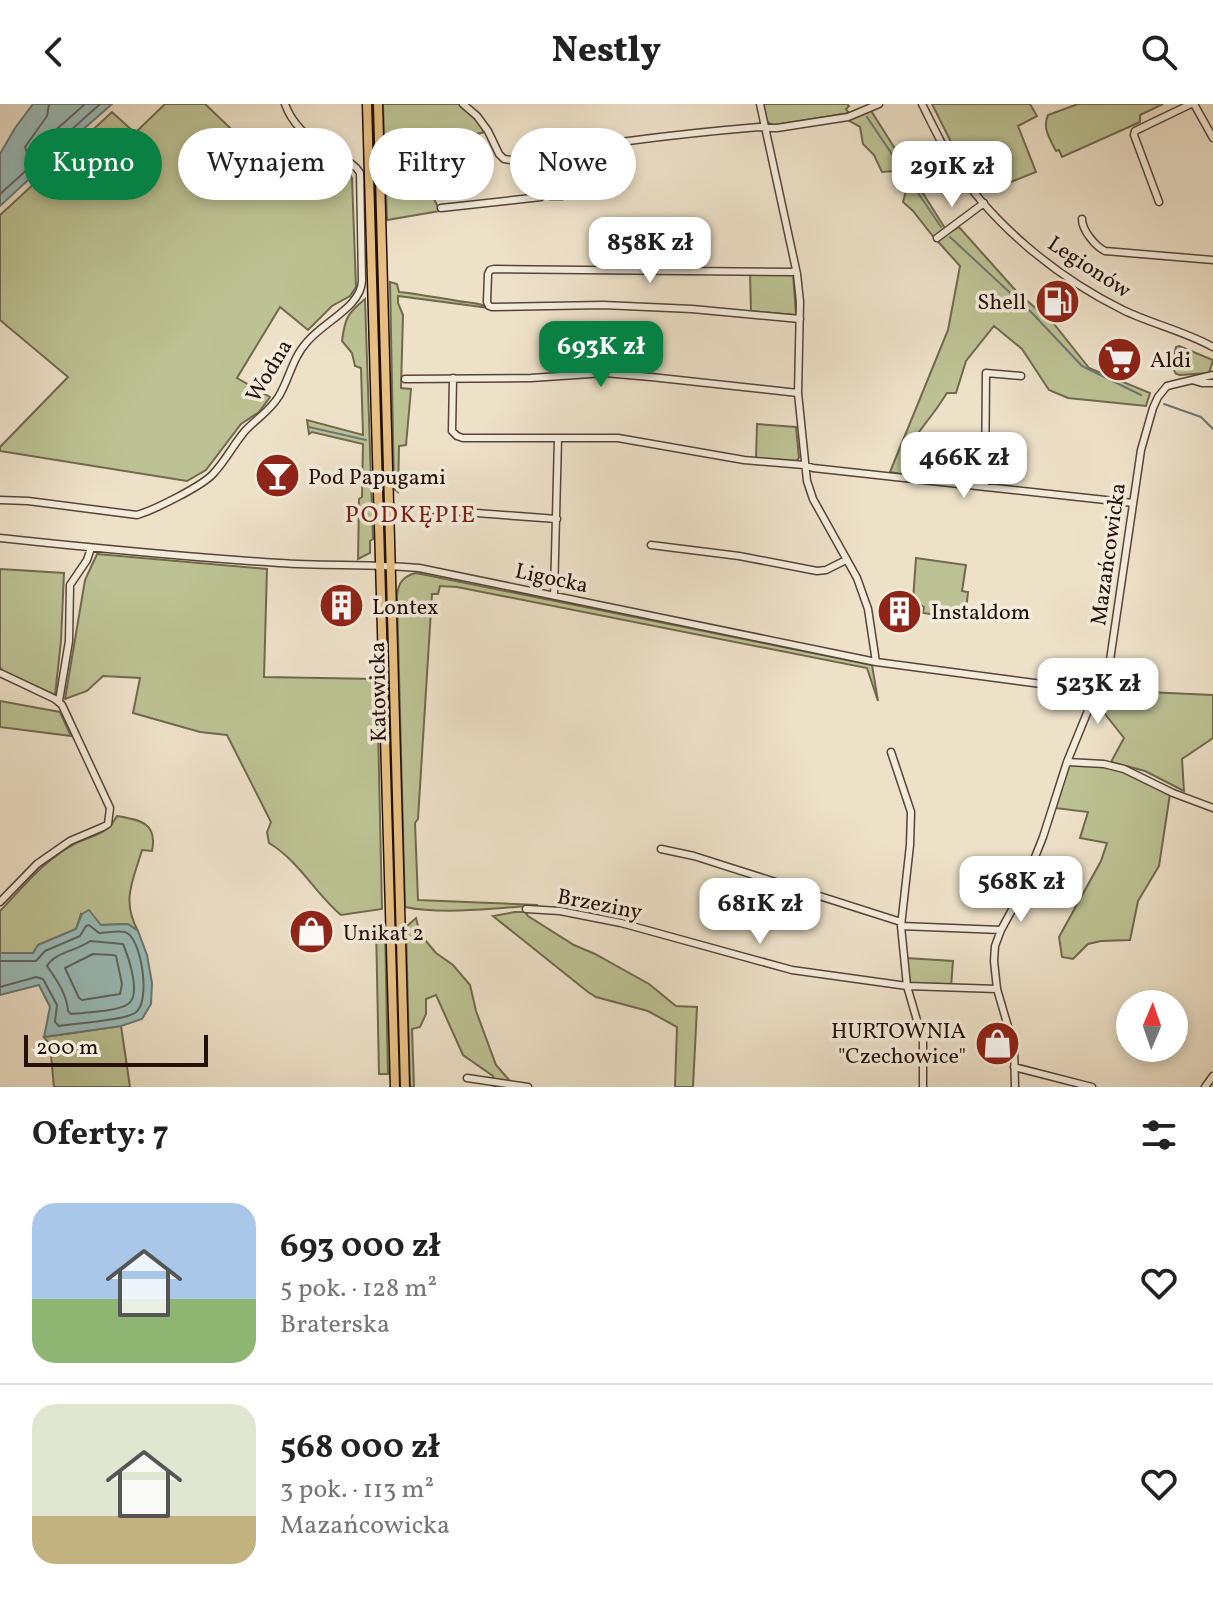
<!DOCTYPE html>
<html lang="pl">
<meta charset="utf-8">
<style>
:root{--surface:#fff;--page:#f6f6f6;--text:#222;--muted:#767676;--line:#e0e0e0;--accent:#0b8043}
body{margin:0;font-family:Vollkorn,serif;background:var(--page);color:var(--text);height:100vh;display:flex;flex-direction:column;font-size:30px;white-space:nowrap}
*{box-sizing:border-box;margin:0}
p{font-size:26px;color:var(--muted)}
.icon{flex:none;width:44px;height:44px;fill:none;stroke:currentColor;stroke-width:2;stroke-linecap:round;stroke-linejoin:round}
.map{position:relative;height:983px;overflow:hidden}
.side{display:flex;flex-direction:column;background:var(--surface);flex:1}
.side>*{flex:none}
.top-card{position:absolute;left:24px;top:24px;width:800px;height:72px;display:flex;gap:16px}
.needle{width:52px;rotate:2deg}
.fabs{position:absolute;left:1116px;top:886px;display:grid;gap:16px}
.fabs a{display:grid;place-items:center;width:72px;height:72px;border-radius:50%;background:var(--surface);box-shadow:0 4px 12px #0003;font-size:40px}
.scale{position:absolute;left:24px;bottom:20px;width:184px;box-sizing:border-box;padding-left:8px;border:4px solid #251008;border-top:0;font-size:22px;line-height:28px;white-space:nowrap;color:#251008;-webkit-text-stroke:6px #f3ecdb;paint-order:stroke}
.price{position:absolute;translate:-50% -68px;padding:0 18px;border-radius:16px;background:#fff;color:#222;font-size:26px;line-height:52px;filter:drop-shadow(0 2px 4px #0008)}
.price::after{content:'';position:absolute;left:50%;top:48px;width:24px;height:18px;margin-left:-12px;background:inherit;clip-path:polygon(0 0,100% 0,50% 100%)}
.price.on{background:var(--accent);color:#fff}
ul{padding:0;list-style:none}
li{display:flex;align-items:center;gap:24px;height:200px;padding:0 32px}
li+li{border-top:2px solid var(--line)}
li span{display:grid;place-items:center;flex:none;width:224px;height:160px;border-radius:24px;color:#555}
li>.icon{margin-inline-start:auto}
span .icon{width:96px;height:96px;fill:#fffc;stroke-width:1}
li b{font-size:34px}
h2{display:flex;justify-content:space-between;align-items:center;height:96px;padding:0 32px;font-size:34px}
.pill{padding:0 28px;border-radius:36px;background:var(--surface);box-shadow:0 4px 12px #0003;font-size:28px;line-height:72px}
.pill.on{background:var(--accent);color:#fff}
header{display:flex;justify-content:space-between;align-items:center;height:104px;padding:0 32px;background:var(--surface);font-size:36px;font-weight:800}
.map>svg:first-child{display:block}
.green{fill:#bcc293;stroke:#70694e;stroke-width:2}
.water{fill:#9abdba;stroke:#6b7873;stroke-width:2}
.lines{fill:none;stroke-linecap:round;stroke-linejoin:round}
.shore{stroke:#606661;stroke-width:2}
.stream{stroke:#6b7873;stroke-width:2}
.minor-casing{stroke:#574438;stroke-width:9}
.major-casing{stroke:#251008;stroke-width:11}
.minor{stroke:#f3ecdb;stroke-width:6}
.major{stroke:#e6c084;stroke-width:8}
.labels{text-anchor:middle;stroke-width:7;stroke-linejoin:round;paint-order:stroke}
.street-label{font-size:22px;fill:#251008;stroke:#f3ecdb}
.poi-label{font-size:22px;fill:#251008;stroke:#f3ecdb;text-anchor:start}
.neighbourhood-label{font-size:24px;letter-spacing:2px;fill:#7a1f14;stroke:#f3ecdb}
</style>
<header><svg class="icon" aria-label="back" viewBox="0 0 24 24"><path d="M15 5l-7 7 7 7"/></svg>Nestly<svg class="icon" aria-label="search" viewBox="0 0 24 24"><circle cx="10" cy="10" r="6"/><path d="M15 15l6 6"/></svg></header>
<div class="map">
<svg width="1213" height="983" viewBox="0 0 1213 983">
<rect width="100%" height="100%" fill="#ede1c8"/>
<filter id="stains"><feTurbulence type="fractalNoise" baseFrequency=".0025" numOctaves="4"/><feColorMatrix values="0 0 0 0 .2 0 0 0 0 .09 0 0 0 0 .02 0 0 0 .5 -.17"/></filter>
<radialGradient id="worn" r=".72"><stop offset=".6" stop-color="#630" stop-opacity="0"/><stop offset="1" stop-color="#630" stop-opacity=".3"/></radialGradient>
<path class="green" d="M165,0h40l63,60 39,-19 40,24 5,9 4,109 -6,9 -18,10 -24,24 -28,-23 -43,71 33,19 -11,15 -18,12 -35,46 -19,11 -187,-30v-4l68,-70 -68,-57v-105l112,-103 23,21z
M383,0h76l15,13 11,15 -58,13 -31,14 3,7 15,15 9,-4 17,34 -53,9z
M762,0h85l2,2 -3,3 3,4 -75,12c-11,-3 -10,-11 -12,-21z
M932,0h98l7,12 -19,10 18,46 -51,20 -28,-38z
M1078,0h85l-23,11v7l-78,35 -3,-7 -3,1c-6,-12 -14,-23 -8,-36z
M870,5l78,124 11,-6 58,65 37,32 35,44 61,25 -4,13 -78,-8 -19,-8 -27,-41 -28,-23 -28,35 -10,32h-9l-10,15 -21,28 -10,39 -16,-3 58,-142 12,-64 -28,-31 -19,-24 -10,-9 3,-11 -12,-20 -12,1 -8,-17 -11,-11 -3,-17 -12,-7z
M575,46l-1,47 -9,1 -1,-4 -14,-1 -2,-4 3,-32 4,-4z
M750,169h43l3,42 -45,-4z
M390,178l7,2 2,8c20,2 39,6 59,9 10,2 22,1 31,7l-91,-12v7l5,12 -2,73 10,1 -5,56 -7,1 -1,46 -4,-3z
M365,195l8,240 -3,2v12l-12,6 1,-60 3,-2 1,-53 -51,-12 -3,2 -2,-14 56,15 -2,-67 -6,-2 -3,-13 -10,-12c3,-23 5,-27 23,-42z
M1179,242l34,14 -4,13 -29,2 -4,-1 -4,-8 4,-19z
M757,320l39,3 3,31 -3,3 -40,-3z
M97,450l170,15 -3,108 113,2 5,230 -41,6c-26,-22 -42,-54 -72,-72l-2,-11 4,-10 -44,-87 -27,-3 -67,-19 7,-35 -37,-2 -16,15 -22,8 20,-119z
M916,454l50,7 -4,26 6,1 -3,27 -42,-6 1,-6 -11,-7z
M0,465l64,4 -3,68 -6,54 -52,-24 -3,-4z
M416,469l456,92 6,36 -11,-33 -410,-81 -17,-1 -2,8h-6l-14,225 -3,4 3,77 120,5c-39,3 -95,10 -133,2l-8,-311c1,-13 6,-20 19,-23z
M1103,586l110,5v43l-31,21 2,32 -39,-20 -34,-9 13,-24 -26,-33z
M0,597l60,11 11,24 -71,-9z
M1068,660l35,2 21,4 46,24 -11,72 -21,35 -8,39 -29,1 -13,3 -15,15 -11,-2 -3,-20 42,-76 6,-18 -27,-5 8,-26 -33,-4z
M117,712c22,4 41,6 35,35l-10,-1c-9,31 -21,50 -4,81l-10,-7 -27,1 -20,-11 -5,15 -38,16 -4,8h-34v-42c24,-25 45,-52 76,-68 17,-8 31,-8 41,-27z
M515,808h10l3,4 46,29 21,9 54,30 27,22 21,1 -4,80h-18l2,-60 -29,-16 -52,-14 -8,-5 -95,-76z
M416,814l4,16 16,19 17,12 17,20 6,26 20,54 13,15 12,7h-27l-1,-11 -30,-21 -27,-60 -10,4v15l-6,13 -8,2 2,58h-4l-4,-160z
M376,821l9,1 3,148h-9z
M906,854l47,3 -2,26 -41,-2z
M121,922l9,61h-76l-4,-42 -6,-8z"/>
<path class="water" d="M33,0h79l-33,29 -79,73v-52l15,-26z
M89,806l12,15 27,-1 10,7 9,24 5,28 -1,21 -9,15 -21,7 -77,11 6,-30 -11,-22 -39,10v-42h33l5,-8 38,-16 6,-15z"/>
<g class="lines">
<path class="shore" d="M49,0l-2,12 -22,31 2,6 4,-1 54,-48
M0,90l100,-90
M90,837l33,3c5,12 19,51 5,60 -11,8 -43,8 -57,10l-3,-3c-1,-17 -12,-32 -21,-45 8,-14 30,-15 43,-25z
M93,850l20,1 3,1 6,28 -2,10 -38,6 -3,-2 -14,-30z
M0,857h36l9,-10 35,-15 6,-10 3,-1 10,8c8,0 19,-3 26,-1 16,4 27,70 10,81 -14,8 -58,10 -76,13l-4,-4 2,-17 -14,-26 -7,-2 -36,10"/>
<path class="stream" d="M867,13l74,110
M950,133l83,77 49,52 59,29
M1164,300l37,13 12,12
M309,323l57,13"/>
<defs>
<path id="minor" d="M463,0l14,12 11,15 11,23 5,5 7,1c82,-16 165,-26 248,-33l18,1 71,-11 31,-13
M760,0l37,170 3,28 -2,91 9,88 6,18 44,79 11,31 8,53
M922,0c9,18 18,37 28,54 39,64 106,119 173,152 29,14 61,21 90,37
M1194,0l19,34
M546,86l4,6h12
M1159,98l-25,-67 1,-4 56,-27
M441,104l100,-11 5,-7 1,-37
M1082,115c0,11 13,27 23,32l108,9
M937,134l47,-35
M796,166l-4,2 -298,-3 -4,1 -2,4 -1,28 2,4 3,1 111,-2 89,4 108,10
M453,274l-1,53 5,5 6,2h155l126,22 60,5 9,3 320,35
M405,275l126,-1 74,-5 46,4 147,16
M1192,276l10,3h11
M985,383l1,-114 35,3
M0,396l28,1 109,14c17,-5 63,-28 75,-40 13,-13 21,-30 33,-44 11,-12 25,-20 34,-35 10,-17 14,-39 28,-54 16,-20 54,-35 55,-61l-2,-108c-7,-12 -20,-15 -31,-22 -19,-11 -37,-27 -44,-47
M422,405l135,10
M0,434c93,10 186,19 279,25 47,3 93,1 140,5l457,94 188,25 18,1 11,-1
M651,441l88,11 78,15 9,-1 20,-10
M554,492l4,-158
M0,569l55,26 7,6 48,103 -2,16 -5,3 -33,14 -33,23 -37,38
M1093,583c10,-8 13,-15 17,-27l31,-210 12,-42 5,-11 9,-11 46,-11
M59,597l10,-60 1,-56 17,-25 4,-12
M891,648l20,60 -1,33 -9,81 6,60 16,55v46
M1067,658l37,2 20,5 49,24 40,15
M661,745l33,7 207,66
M526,805l34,2 61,12 171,47 115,16 90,3
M901,822l100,4
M1014,963l78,20
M467,974l61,9
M1015,983l-1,-40 -17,-58 -3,-28 1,-15 6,-16 18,-33 24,-60 24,-75 27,-66 -1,-9
M1205,983l8,-11"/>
<path id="major" d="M367,0l28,983
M378,0l27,983"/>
</defs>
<use href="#minor" class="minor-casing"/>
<use href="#major" class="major-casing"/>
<use href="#minor" class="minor"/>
<use href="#major" class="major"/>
</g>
<defs>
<symbol id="fuel-disc" viewBox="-11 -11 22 22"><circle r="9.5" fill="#8f2418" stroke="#f3ecdb"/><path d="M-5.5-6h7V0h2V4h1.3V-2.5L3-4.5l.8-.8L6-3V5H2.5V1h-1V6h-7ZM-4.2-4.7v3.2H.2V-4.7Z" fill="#fff"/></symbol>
<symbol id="supermarket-disc" viewBox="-11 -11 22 22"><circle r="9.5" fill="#8f2418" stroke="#f3ecdb"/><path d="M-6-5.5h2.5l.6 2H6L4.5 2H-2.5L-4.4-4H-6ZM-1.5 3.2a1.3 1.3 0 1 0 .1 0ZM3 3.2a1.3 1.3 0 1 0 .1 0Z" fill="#fff"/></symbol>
<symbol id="bar-disc" viewBox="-11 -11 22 22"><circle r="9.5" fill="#8f2418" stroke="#f3ecdb"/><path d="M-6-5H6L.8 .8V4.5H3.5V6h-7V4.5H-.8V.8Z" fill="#fff"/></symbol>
<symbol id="building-disc" viewBox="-11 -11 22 22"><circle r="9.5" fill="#8f2418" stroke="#f3ecdb"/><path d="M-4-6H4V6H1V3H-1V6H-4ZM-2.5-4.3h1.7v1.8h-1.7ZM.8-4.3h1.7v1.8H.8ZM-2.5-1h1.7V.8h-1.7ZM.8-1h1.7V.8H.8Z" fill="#fff"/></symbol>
<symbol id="shop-disc" viewBox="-11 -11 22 22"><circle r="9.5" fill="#8f2418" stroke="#f3ecdb"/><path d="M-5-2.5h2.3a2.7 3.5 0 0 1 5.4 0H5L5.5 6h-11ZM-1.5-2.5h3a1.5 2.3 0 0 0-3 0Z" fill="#fff"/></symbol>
</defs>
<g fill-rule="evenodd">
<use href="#fuel-disc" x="1032" y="172" width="51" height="51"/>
<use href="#supermarket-disc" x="1094" y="230" width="51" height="51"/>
<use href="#bar-disc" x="252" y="346" width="51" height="51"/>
<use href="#building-disc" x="316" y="476" width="51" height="51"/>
<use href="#building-disc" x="874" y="482" width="51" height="51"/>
<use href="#shop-disc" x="286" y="802" width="51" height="51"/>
<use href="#shop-disc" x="972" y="914" width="51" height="51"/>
</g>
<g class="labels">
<g class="street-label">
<text transform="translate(1090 162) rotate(33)" y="8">Legionów</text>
<text transform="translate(268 266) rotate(-59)" y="8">Wodna</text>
<text transform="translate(1107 450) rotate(-82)" y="8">Mazańcowicka</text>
<text transform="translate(552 473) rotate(12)" y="8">Ligocka</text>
<text transform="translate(377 588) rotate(-91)" y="8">Katowicka</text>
<text transform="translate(600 799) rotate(11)" y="8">Brzeziny</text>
</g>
<g class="poi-label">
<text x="1026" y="205" text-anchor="end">Shell</text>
<text x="1150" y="263">Aldi</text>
<text x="308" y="380">Pod Papugami</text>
<text x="372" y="510">Lontex</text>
<text x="931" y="515">Instaldom</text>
<text x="343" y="836">Unikat 2</text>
<text x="966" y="934" text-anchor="end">HURTOWNIA<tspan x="966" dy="25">"Czechowice"</tspan></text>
</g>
<g class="neighbourhood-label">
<text x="411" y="418">PODKĘPIE</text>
</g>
</g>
<rect width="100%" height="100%" filter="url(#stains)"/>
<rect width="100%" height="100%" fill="url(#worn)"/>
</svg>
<div class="fabs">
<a><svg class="needle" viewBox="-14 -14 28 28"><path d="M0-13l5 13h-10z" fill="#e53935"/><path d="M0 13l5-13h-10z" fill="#767676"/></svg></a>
</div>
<div class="scale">200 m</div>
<b class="price" style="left:952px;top:105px">291K zł</b>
<b class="price" style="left:650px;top:181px">858K zł</b>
<b class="price on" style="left:601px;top:285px">693K zł</b>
<b class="price" style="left:964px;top:396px">466K zł</b>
<b class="price" style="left:1098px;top:622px">523K zł</b>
<b class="price" style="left:1021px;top:820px">568K zł</b>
<b class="price" style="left:760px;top:842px">681K zł</b>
<div class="top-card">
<a class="pill on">Kupno</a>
<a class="pill">Wynajem</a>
<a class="pill">Filtry</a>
<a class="pill">Nowe</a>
</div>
</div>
<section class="side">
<h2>Oferty: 7<svg class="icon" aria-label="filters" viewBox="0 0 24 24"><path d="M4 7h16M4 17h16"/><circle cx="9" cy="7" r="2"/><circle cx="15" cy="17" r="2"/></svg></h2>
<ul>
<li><span style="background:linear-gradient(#a9c7e8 60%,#8fb573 0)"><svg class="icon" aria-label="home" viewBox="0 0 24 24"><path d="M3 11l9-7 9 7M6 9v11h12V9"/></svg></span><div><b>693 000 zł</b><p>5 pok. · 128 m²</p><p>Braterska</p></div><svg class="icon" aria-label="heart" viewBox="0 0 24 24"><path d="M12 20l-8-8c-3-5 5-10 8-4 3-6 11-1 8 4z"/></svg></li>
<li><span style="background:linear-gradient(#dfe7d0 70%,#c2b280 0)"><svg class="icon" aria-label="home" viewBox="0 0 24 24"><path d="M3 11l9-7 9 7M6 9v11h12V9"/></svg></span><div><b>568 000 zł</b><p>3 pok. · 113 m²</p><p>Mazańcowicka</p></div><svg class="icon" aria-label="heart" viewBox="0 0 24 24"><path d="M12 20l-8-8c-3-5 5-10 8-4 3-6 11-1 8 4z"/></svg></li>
</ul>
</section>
